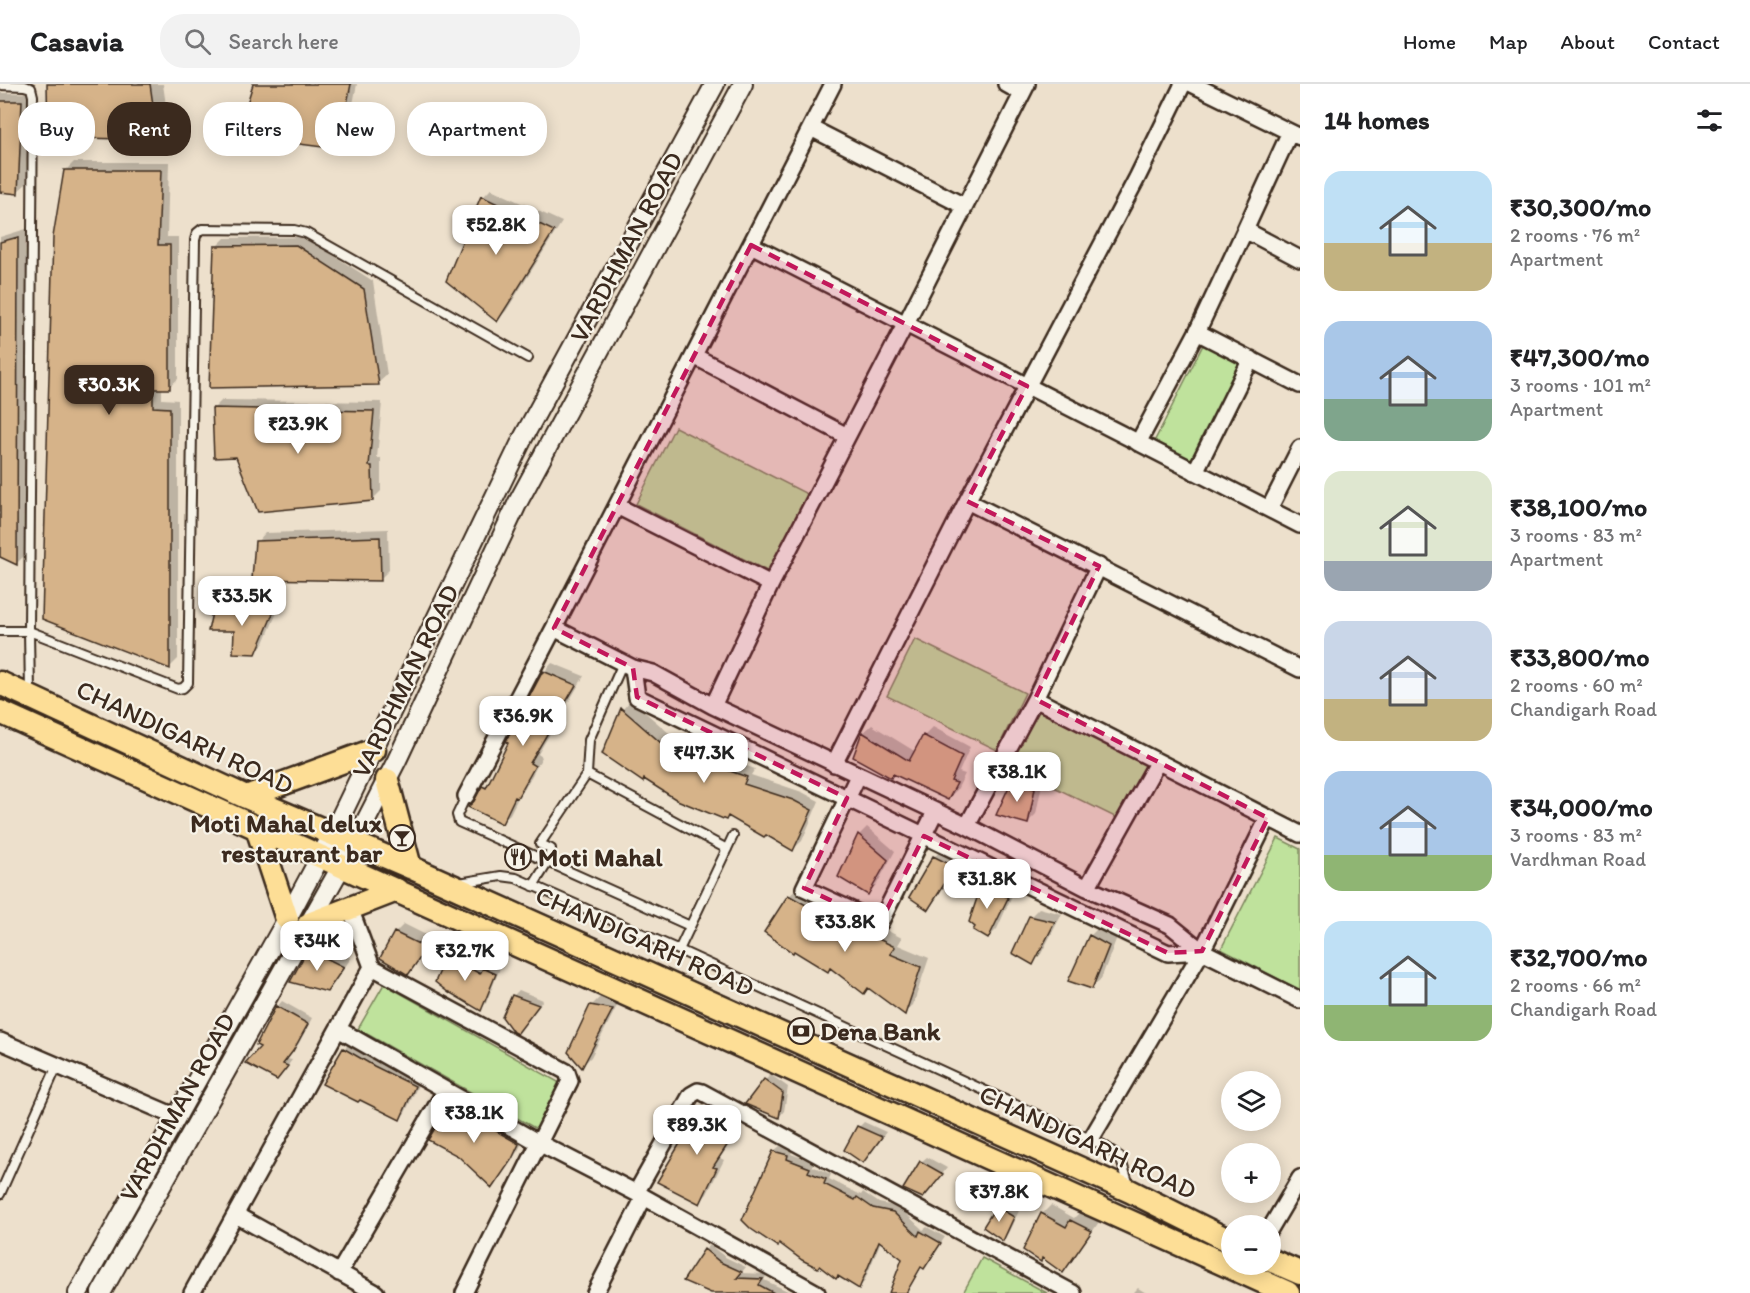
<!DOCTYPE html>
<meta charset="utf-8">
<style>
:root{--surface:#fff;--page:#f2f2f2;--text:#202124;--muted:#757577;--line:#e0e0e0;--accent:#3b2a1e}
body{margin:0;font-family:Itim,sans-serif;background:var(--page);color:var(--text);height:100vh;display:flex;flex-direction:column;font-size:22px;white-space:nowrap}
*{box-sizing:border-box;margin:0}
p{font-size:20px;color:var(--muted)}
.icon{flex:none;width:33px;height:33px;fill:none;stroke:currentColor;stroke-width:2;stroke-linecap:round;stroke-linejoin:round}
.map{position:relative;flex:1;overflow:hidden}
.drawer{display:flex;flex-direction:column;background:var(--surface);width:450px}
.drawer>*{flex:none}
.hud{position:absolute;left:18px;top:18px;width:570px;height:54px;display:flex;gap:12px}
.fabs{position:absolute;left:1221px;top:987px;display:grid;gap:12px}
.fabs a{display:grid;place-items:center;width:60px;height:60px;border-radius:50%;background:var(--surface);box-shadow:0 3px 15px #0003;font-size:30px}
.price{position:absolute;translate:-50% -51px;padding:0 14px;border-radius:12px;background:#fff;color:#222;font-size:20px;line-height:39px;filter:drop-shadow(0 2px 3px #0008)}
.price::after{content:'';position:absolute;left:50%;top:36px;width:18px;height:14px;margin-left:-9px;background:inherit;clip-path:polygon(0 0,100% 0,50% 100%)}
.price.active{background:var(--accent);color:#fff}
ul{padding:0;list-style:none}
li{display:flex;align-items:center;gap:18px;height:150px;padding:0 24px}
li span{display:grid;place-items:center;flex:none;width:168px;height:120px;border-radius:18px;color:#555}
li>.icon{margin-inline-start:auto}
span .icon{width:72px;height:72px;fill:#fffc;stroke-width:1}
li b{font-size:26px}
h2{display:flex;justify-content:space-between;align-items:center;height:72px;padding:0 24px;font-size:26px}
.tag{padding:0 21px;border-radius:24px;background:var(--surface);box-shadow:0 3px 15px #0003;font-size:21px;line-height:54px}
.tag.active{background:var(--accent);color:#fff}
header{display:flex;align-items:center;gap:36px;box-sizing:border-box;height:84px;padding:0 30px;background:var(--surface);border-bottom:2px solid var(--line)}
header strong{font-size:28px}
nav{display:flex;gap:33px;margin-inline-start:auto;font-size:21px}
.search{width:420px;height:54px;background:var(--page);display:flex;align-items:center;gap:15px;box-sizing:border-box;padding:0 21px;border-radius:24px;color:var(--muted);font-size:22px}
main{display:flex;flex:1;min-height:0}
.map>svg:first-child{display:block}
.green{fill:#bfe29c;stroke:#7d865d;stroke-width:1.5}
.shadow{fill:#0003}
.building{fill:#d6b389;stroke:#3b2a1e;stroke-width:1.5}
.lines{fill:none;stroke-linecap:round;stroke-linejoin:round}
.service-casing{stroke:#3b2a1e;stroke-width:12}
.minor-casing{stroke:#3b2a1e;stroke-width:20}
.tertiary-casing{stroke:#3b2a1e;stroke-width:22}
.primary-casing{stroke:#3b2a1e;stroke-width:27}
.service{stroke:#f7f3e8;stroke-width:8}
.minor{stroke:#f7f3e8;stroke-width:15}
.tertiary{stroke:#f7f3e8;stroke-width:18}
.primary{stroke:#fdde96;stroke-width:22}
.marked{fill:#c2185b;fill-opacity:0.2;stroke:#c2185b;stroke-width:4.5;stroke-dasharray:12 8;stroke-linejoin:round}
.labels{text-anchor:middle;stroke-width:4.5;stroke-linejoin:round;paint-order:stroke}
.street-label{font-size:26px;fill:#3b2a1e;stroke:#f7f3e8}
.poi-label{font-size:26px;font-weight:bold;fill:#3b2a1e;stroke:#f7f3e8;text-anchor:start}
</style>
<header>
<strong>Casavia</strong>
<div class="search"><svg class="icon" aria-label="search" viewBox="0 0 24 24"><circle cx="10" cy="10" r="6"/><path d="M15 15l6 6"/></svg>Search here</div>
<nav><a>Home</a><a>Map</a><a>About</a><a>Contact</a></nav>
</header>
<main>
<div class="map">
<svg width="1300" height="1209" viewBox="0 0 1300 1209">
<rect width="100%" height="100%" fill="#ede0cc"/>
<filter id="ink" filterUnits="userSpaceOnUse"><feTurbulence type="fractalNoise" baseFrequency=".0167" numOctaves="2"/><feDisplacementMap in="SourceGraphic" scale="12" xChannelSelector="R" yChannelSelector="G"/><feConvolveMatrix kernelMatrix="1 2 1 2 8 2 1 2 1" color-interpolation-filters="sRGB"/></filter>
<g filter="url(#ink)">
<path class="green" d="M1204,259l38,19 -51,101 -38,-19z
M675,343l140,71 -40,77 -139,-71z
M915,555l110,54 -28,57 -110,-54z
M1037,625l110,53 -28,57 -110,-54z
M1278,754l22,11v141l-79,-41z
M384,900l183,103 -25,45 -184,-103z
M982,1174l65,35h-84z"/>
<path class="shadow" d="M49,0h114l6,43 -12,11z
M255,0h102l-11,55 -9,8z
M0,9h30l-4,91 -9,8 -17,-2z
M74,78h95l-2,75h11v142l-9,8 -7,1v11l16,1v259l-8,8 -104,-497z
M491,105l71,33 -56,89 -9,9 -14,-123z
M26,145l-1,326 -8,8 -17,-8v-318z
M305,153l68,44 14,94 -9,8 -162,-136 9,-9z
M222,316l160,2 -5,56h4v33l-8,8 -136,-44 -24,-46z
M388,445l1,41 -9,9 -123,-37 8,-9z
M223,516l58,3 -17,40 -9,9 -41,-43z
M552,579l32,13 -46,78 4,3 -17,31 -4,4 -11,22 -9,8 -24,-22 6,-13 10,-9 51,-106z
M631,616l46,40 78,29 -4,6 51,17 17,9 -17,40 -9,8 -64,-34 -3,4 -122,-65 19,-45z
M872,641l44,27 8,-16 9,-9 37,20 -11,25 6,2 -8,16 -9,8 -85,-65z
M1022,688l21,7 -7,35 -9,9 -14,-43z
M867,743l28,24 -18,33 -9,9 -9,-58z
M943,765l19,9 -26,41 -8,9 6,-51z
M993,788l22,17 -18,40 -9,9 -18,-16 15,-42z
M798,804l66,36 4,-3 34,17 -4,7 31,13 -16,47 -9,8 -35,-26 -5,5 -75,-96z
M1039,824l23,6 -21,40 -9,9 -2,-46z
M404,840l30,15 -26,34 -13,-40z
M1099,843l18,10 -16,42 -9,8 -2,-51z
M318,857l33,17 -16,24 -9,9 -16,-41z
M454,867l31,17 5,-4 10,4 -14,35 -5,6 -33,-53z
M519,906l24,10 -21,27 -9,-31z
M600,913l20,3 -29,57 -9,9 9,-60z
M282,917l30,17 -13,25 -12,16 5,1 -9,12 -21,-25 15,-40z
M350,959l70,38 -15,32 -6,5 -39,-20 -36,-14 20,-35z
M771,991l17,12 -4,24 -5,6 -14,-37z
M457,1014l68,39 -7,14 -26,35 -42,-81z
M724,1021l20,17 -24,36 4,2 -17,34 -8,8 -6,-88 9,-8 16,6z
M864,1038l22,10 -18,24 -9,-29z
M780,1062l13,4 -2,4 23,8 -2,4 19,8 -2,5 32,16 2,-3 16,11 20,4 24,23 4,-3 18,10 -16,24 -5,6 -2,-1 -15,27h-17l14,-34 -23,-18 -17,41 -5,5 -79,-45 -3,3 -3,-94z
M927,1073l20,11 -18,23 -8,-29z
M1002,1118l17,9 -11,22 -6,6 -5,-32z
M1051,1121l23,13 6,-6 19,10 -28,40 -8,9 -20,-14 -3,3 -16,-11 18,-35z
M710,1161l15,12 21,10 -5,6 26,1 -3,6 28,13h-78l-9,-43z
M1138,1204l8,5h-13z"/>
<path class="building" d="M47,0h103l8,56 -110,-3z
M253,0h98l-13,65 -101,-13z
M0,17h22l-4,93 -18,-2z
M64,86h97l-3,75h12v144h-17v18l17,1v261l-128,-50 11,-382z
M481,112l73,35 -57,91 -51,-41z
M18,153l-1,328 -17,-8v-315z
M296,161l68,44 15,96 -170,3 5,-142z
M212,324l162,3 -5,55h3l1,35 -115,11 -22,-55 -22,1z
M380,453l1,44 -129,-2 3,-38z
M213,524l61,3 -18,43 -23,-1 1,-22h-26z
M543,587l33,14 -46,78 5,3 -18,32 -2,-1 -13,27 -34,-17 6,-6 8,-15 4,2 22,-45 -2,-1 2,-5z
M621,624l47,41 79,28 -3,7 49,16 19,10 -19,41 -27,-16 -2,2 -36,-21 -2,4 -49,-20 -33,-21 -1,3 -41,-28z
M862,648l47,29 14,-26 39,21 -11,25 6,2 -9,17 -55,-26 -2,4 -38,-21z
M1012,696l23,8 -7,36 -32,-9z
M858,750l30,26 -20,35 -30,-18z
M933,772l22,11 -27,43 -19,-13z
M983,796l25,18 -20,41 -15,-9 2,-3 -6,-5z
M788,811l68,38 2,-4 37,18 -5,7 31,13 -16,48 -37,-27 -4,6 -34,-26 -2,4 -34,-21 -1,2 -29,-21z
M1029,832l26,6 -22,43 -21,-12z
M394,848l33,16 -19,27 -28,-17z
M1089,851l20,11 -17,43 -24,-8z
M308,865l36,18 -17,25 -37,-10z
M447,871l33,19 3,-6 13,6 -15,37 -32,-19v1l-14,-11z
M512,911l27,10 -22,29 -4,-2 -11,-15z
M590,921l23,4 -31,59 -14,-16z
M276,922l32,18 -15,27 -10,13 5,2 -11,14 -32,-17 15,-16 -4,-2z
M343,964l31,18 41,20 -15,34 -40,-20 -2,2 -36,-18z
M764,995l19,14 -4,25 -34,-14z
M449,1020l70,40 -7,15 -20,29 -34,-32 -30,-16z
M715,1028l22,18 -24,37 4,1 -17,36 -43,-22 25,-42 -4,-2 14,-25 19,8z
M857,1042l25,11 -19,26 -19,-13z
M773,1067l15,4 -1,4 23,9 -2,4 18,7 -2,5 31,16 2,-3 16,11 20,4 25,24 2,-5 21,12 -17,26 -3,-2 -15,26h-17l13,-34 -23,-18 -20,48 -21,-13 -2,3 -17,-13 -1,2 -16,-8 -23,-17 -1,4 -27,-18 -9,-9z
M920,1077l23,13 -20,24 -20,-9z
M996,1122l18,11 -11,24 -20,-14z
M1041,1129l25,14 4,-7 22,11 -29,42 -21,-15 -1,4 -18,-12z
M704,1165l16,13 22,10 -5,6 26,1 -4,6 15,8h-63l-28,-12z"/>
<g class="lines">
<defs>
<path id="service" d="M0,1l24,1 7,2 2,8 -4,535 149,58 5,-1 5,-5 7,-443 2,-7 5,-4 92,1 12,3 222,125
M0,547h29l1,62
M587,690l2,-34 34,-77
M466,712l-9,19 2,7 231,104
M459,799l42,-7 15,2 163,72 424,195 17,12 9,28
M533,802l15,-24 3,-13 -11,-5 47,-70 140,75
M679,866l54,-114
M0,1110l57,-128"/>
<path id="minor" d="M1006,0l16,9
M1192,0l108,53
M811,44l153,78
M1290,48l-45,98 55,29
M751,161l549,280
M1197,248l103,53
M694,272l153,80
M1138,359l59,-111 48,-102
M1195,388l56,-113
M967,417l333,168
M617,422l154,78
M1269,425l31,-61
M554,544l79,40 20,5 60,33 254,120 120,62 83,37 32,26 98,49
M633,584l4,29 531,256 34,-2
M1035,615l265,135
M713,622l58,-122 135,-261 121,-239
M834,680l133,-263 170,-323 46,-94
M858,692l-54,112 76,35 55,-111
M466,712l88,-168 279,-544
M967,742l68,-127 64,-133
M1087,804l70,-125
M350,824l22,59 195,105 3,9 -106,212
M338,945l201,114 105,54 173,96
M0,957l177,76
M1091,1055l111,-188 66,-133
M636,1109l55,-98 7,-4 4,1 371,201
M236,1131l140,78
M1270,1145l30,-51
M339,1189l106,-182
M192,1209l180,-326
M595,1209l49,-96"/>
<path id="tertiary" d="M78,1209l209,-374 45,-84 191,-397 192,-354
M101,1209l253,-449 43,-84 121,-258 225,-418"/>
<path id="primary" d="M0,599l246,114 164,70 720,324 102,51
M0,628l1288,581
M387,696l23,87
M246,713l128,-47
M257,744l30,91
M309,840l88,-34
M1270,1176l30,13"/>
</defs>
<use href="#service" class="service-casing"/>
<use href="#minor" class="minor-casing"/>
<use href="#tertiary" class="tertiary-casing"/>
<use href="#primary" class="primary-casing"/>
<use href="#service" class="service"/>
<use href="#minor" class="minor"/>
<use href="#tertiary" class="tertiary"/>
<use href="#primary" class="primary"/>
</g>
</g>
<path class="marked" d="M751,161l276,141 -60,115 132,65 -64,133 233,119 -66,133 -34,2 -244,-117 -44,87 -76,-35 43,-90 -210,-101 -4,-29 -79,-40z"/>
<defs>
<symbol id="bar-ring" viewBox="-11 -11 22 22"><circle r="9.5" fill="#f7f3e8" stroke="#3b2a1e" stroke-width="1.5"/><path d="M-6-5H6L.8 .8V4.5H3.5V6h-7V4.5H-.8V.8Z" fill="#3b2a1e"/></symbol>
<symbol id="restaurant-ring" viewBox="-11 -11 22 22"><circle r="9.5" fill="#f7f3e8" stroke="#3b2a1e" stroke-width="1.5"/><path d="M-5-6h1v4h1v-4h1v4h1v-4h1v5L-1.5 .5V6h-2V.5L-5-1ZM5-6V6H3V1.5H1.5Q1.5-4 5-6Z" fill="#3b2a1e"/></symbol>
<symbol id="bank-ring" viewBox="-11 -11 22 22"><circle r="9.5" fill="#f7f3e8" stroke="#3b2a1e" stroke-width="1.5"/><path d="M-6-4H6V4H-6ZM0-2.3a2.3 2.3 0 1 0 0 4.6a2.3 2.3 0 1 0 0-4.6Z" fill="#3b2a1e"/></symbol>
</defs>
<g fill-rule="evenodd">
<use href="#bar-ring" x="387" y="739" width="30" height="30"/>
<use href="#restaurant-ring" x="503" y="758" width="30" height="30"/>
<use href="#bank-ring" x="786" y="932" width="30" height="30"/>
</g>
<g class="labels">
<g class="street-label">
<text transform="translate(626 163) rotate(-62)" y="9">VARDHMAN ROAD</text>
<text transform="translate(405 597) rotate(-64)" y="9">VARDHMAN ROAD</text>
<text transform="translate(185 653) rotate(25)" y="9">CHANDIGARH ROAD</text>
<text transform="translate(645 857) rotate(24)" y="9">CHANDIGARH ROAD</text>
<text transform="translate(177 1023) rotate(-61)" y="9">VARDHMAN ROAD</text>
<text transform="translate(1088 1058) rotate(25)" y="9">CHANDIGARH ROAD</text>
</g>
<g class="poi-label">
<text x="382" y="748" text-anchor="end">Moti Mahal delux<tspan x="382" dy="30">restaurant bar</tspan></text>
<text x="538" y="782">Moti Mahal</text>
<text x="820" y="956">Dena Bank</text>
</g>
</g>
</svg>
<div class="fabs">
<a><svg class="icon" aria-label="layers" viewBox="0 0 24 24"><path d="M12 4l9 5-9 5-9-5zM3 14l9 5 9-5"/></svg></a>
<a>+</a>
<a>−</a>
</div>
<b class="price" style="left:496px;top:172px">₹52.8K</b>
<b class="price active" style="left:109px;top:332px">₹30.3K</b>
<b class="price" style="left:298px;top:371px">₹23.9K</b>
<b class="price" style="left:242px;top:543px">₹33.5K</b>
<b class="price" style="left:523px;top:663px">₹36.9K</b>
<b class="price" style="left:704px;top:700px">₹47.3K</b>
<b class="price" style="left:1017px;top:719px">₹38.1K</b>
<b class="price" style="left:987px;top:826px">₹31.8K</b>
<b class="price" style="left:845px;top:869px">₹33.8K</b>
<b class="price" style="left:317px;top:888px">₹34K</b>
<b class="price" style="left:465px;top:898px">₹32.7K</b>
<b class="price" style="left:474px;top:1060px">₹38.1K</b>
<b class="price" style="left:697px;top:1072px">₹89.3K</b>
<b class="price" style="left:999px;top:1139px">₹37.8K</b>
<div class="hud">
<a class="tag">Buy</a>
<a class="tag active">Rent</a>
<a class="tag">Filters</a>
<a class="tag">New</a>
<a class="tag">Apartment</a>
</div>
</div>
<section class="drawer">
<h2>14 homes<svg class="icon" aria-label="filters" viewBox="0 0 24 24"><path d="M4 7h16M4 17h16"/><circle cx="9" cy="7" r="2"/><circle cx="15" cy="17" r="2"/></svg></h2>
<ul>
<li><span style="background:linear-gradient(#bfe0f5 60%,#c2b280 0)"><svg class="icon" aria-label="home" viewBox="0 0 24 24"><path d="M3 11l9-7 9 7M6 9v11h12V9"/></svg></span><div><b>₹30,300/mo</b><p>2 rooms · 76 m²</p><p>Apartment</p></div></li>
<li><span style="background:linear-gradient(#a9c7e8 65%,#7fa58c 0)"><svg class="icon" aria-label="home" viewBox="0 0 24 24"><path d="M3 11l9-7 9 7M6 9v11h12V9"/></svg></span><div><b>₹47,300/mo</b><p>3 rooms · 101 m²</p><p>Apartment</p></div></li>
<li><span style="background:linear-gradient(#dfe7d0 75%,#9aa5b1 0)"><svg class="icon" aria-label="home" viewBox="0 0 24 24"><path d="M3 11l9-7 9 7M6 9v11h12V9"/></svg></span><div><b>₹38,100/mo</b><p>3 rooms · 83 m²</p><p>Apartment</p></div></li>
<li><span style="background:linear-gradient(#c9d6e8 65%,#c2b280 0)"><svg class="icon" aria-label="home" viewBox="0 0 24 24"><path d="M3 11l9-7 9 7M6 9v11h12V9"/></svg></span><div><b>₹33,800/mo</b><p>2 rooms · 60 m²</p><p>Chandigarh Road</p></div></li>
<li><span style="background:linear-gradient(#a9c7e8 70%,#8fb573 0)"><svg class="icon" aria-label="home" viewBox="0 0 24 24"><path d="M3 11l9-7 9 7M6 9v11h12V9"/></svg></span><div><b>₹34,000/mo</b><p>3 rooms · 83 m²</p><p>Vardhman Road</p></div></li>
<li><span style="background:linear-gradient(#bfe0f5 70%,#8fb573 0)"><svg class="icon" aria-label="home" viewBox="0 0 24 24"><path d="M3 11l9-7 9 7M6 9v11h12V9"/></svg></span><div><b>₹32,700/mo</b><p>2 rooms · 66 m²</p><p>Chandigarh Road</p></div></li>
</ul>
</section>
</main>
